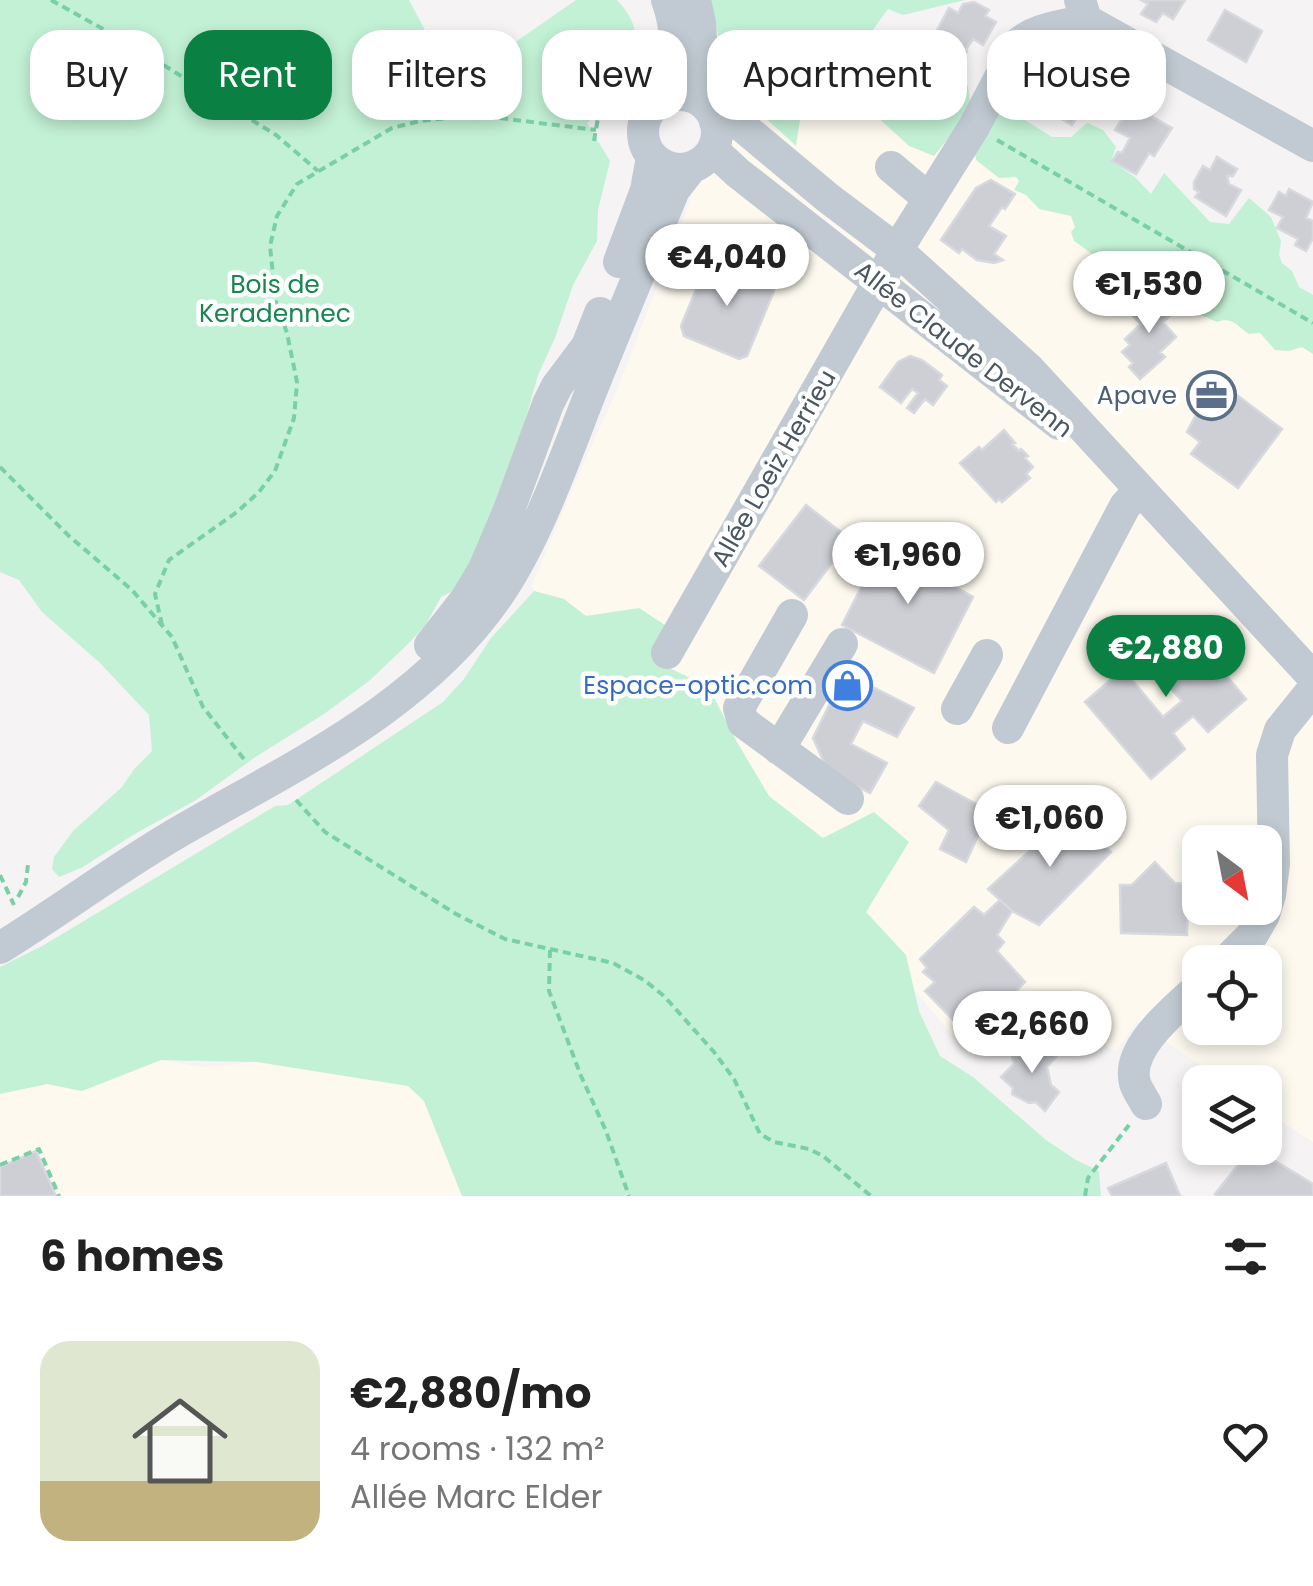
<!DOCTYPE html>
<meta charset="utf-8">
<style>
:root{--surface:#fff;--page:#f6f6f6;--text:#222;--muted:#767676;--accent:#0b8043}
body{margin:0;font-family:Poppins,sans-serif;background:var(--page);color:var(--text);height:100vh;display:flex;flex-direction:column;font-size:38px;white-space:nowrap}
*{box-sizing:border-box;margin:0}
p{font-size:32px;color:var(--muted)}
.icon{flex:none;width:55px;height:55px;fill:none;stroke:currentColor;stroke-width:2;stroke-linecap:round;stroke-linejoin:round}
.map{position:relative;height:1196px;overflow:hidden}
.side{display:flex;flex-direction:column;background:var(--surface);flex:1}
.side>*{flex:none}
.banner{position:absolute;left:30px;top:30px;width:1255px;height:90px;display:flex;gap:20px}
.needle{width:65px;rotate:148deg}
.fabs{position:absolute;left:1182px;top:825px;display:grid;gap:20px}
.fabs a{display:grid;place-items:center;width:100px;height:100px;border-radius:20px;background:var(--surface);box-shadow:0 5px 15px #0003;font-size:50px}
.price{position:absolute;translate:-50% -85px;padding:0 22px;border-radius:35px;background:#fff;color:#222;font-size:32px;line-height:65px;filter:drop-shadow(0 2px 5px #0008)}
.price::after{content:'';position:absolute;left:50%;top:60px;width:30px;height:22px;margin-left:-15px;background:inherit;clip-path:polygon(0 0,100% 0,50% 100%)}
.price.on{background:var(--accent);color:#fff}
ul{padding:0;list-style:none}
li{display:flex;align-items:center;gap:30px;height:250px;padding:0 40px}
li span{display:grid;place-items:center;flex:none;width:280px;height:200px;border-radius:30px;color:#555}
li>.icon{margin-inline-start:auto}
span .icon{width:120px;height:120px;fill:#fffc;stroke-width:1}
li b{font-size:42px}
h2{display:flex;justify-content:space-between;align-items:center;height:120px;padding:0 40px;font-size:42px}
.chip{padding:0 35px;border-radius:30px;background:var(--surface);box-shadow:0 5px 15px #0003;font-size:35px;line-height:90px}
.chip.on{background:var(--accent);color:#fff}
.map>svg:first-child{display:block}
.commercial{fill:#fdf9ef;fill-rule:evenodd}
.green{fill:#c3f1d5}
.building{fill:#cdcfd5;stroke:#d7d9de;stroke-width:2.5}
.lines{fill:none;stroke-linecap:round;stroke-linejoin:round}
.path{stroke:#7ad0a6;stroke-width:4;stroke-dasharray:8 5;stroke-linecap:butt}
.minor{stroke:#c1cad2;stroke-width:32}
.labels{text-anchor:middle;stroke-width:9;stroke-linejoin:round;paint-order:stroke}
.park-label{font-size:25px;fill:#17864f;stroke:#fff}
.street-label{font-size:25px;fill:#4a5661;stroke:#fff}
.service-label{font-size:25px;fill:#4e5e75;stroke:#fff;text-anchor:end}
.shop-label{font-size:25px;fill:#366cbe;stroke:#fff;text-anchor:end}
</style>
<div class="map">
<svg width="1313" height="1196" viewBox="0 0 1313 1196">
<rect width="100%" height="100%" fill="#f5f3f3"/>
<path class="commercial" d="M824,40l489,294v808l-48,-31v-29h-40l-88,-60 -21,29 -89,-41 -55,48 -74,-87 -157,-202 -210,-182 49,-116 37,-81 68,-176 36,-113 3,-57zM1200,842h65v66h-65zM1200,962h65v66h-65z
M161,1060l42,7 54,-5 151,24 16,15 38,95h-462v-102l47,-10 35,7z"/>
<path class="green" d="M0,0h409l27,51 8,30 18,5 55,-45 59,-41h41c22,23 20,40 21,70l-16,20 -35,33 23,38 -12,49 -1,31 -24,44 -18,53 -17,37 -21,74 -26,75 -32,64 -18,9 -16,29 -19,20 -37,35 -45,33 -70,44 -58,42 -63,35 -50,32 -24,10 -7,-8 2,-12 19,-26 49,-44 13,-19 17,-17 -3,-36 -49,-52 -58,-51 -23,-32 -19,-8z
M709,0h256l-62,15 -15,-6 -16,22 2,12 94,43 2,16 -16,29 -20,25 -25,-10 -83,-76 -18,4 -19,10 -9,24 20,12 -4,26 -64,-59z
M1004,107l48,30h19l16,-14 16,7 13,17 -5,14 24,16 16,17 13,-21 46,49 19,2 20,-26 22,19 10,24 -2,14 3,8 10,8 7,16 14,8v59l-11,-7 -13,4 -14,-1 -15,-17 -11,1c-12,-8 -17,-18 -32,-12l-28,-12 -27,-27 -23,5 -65,-47 -3,-9 4,-5 -4,-11 -32,-7 -13,-14 -12,-5 5,-9 -3,-4 -17,1 -23,-18 -2,-14 22,-38z
M534,591l30,8 22,17 53,-8 29,19 -3,39 43,20 29,56 32,54 54,42 51,-26 35,30 -43,70 40,43 13,56 21,45 33,21 73,63 30,20 23,11 2,25h-639l-38,-95 -16,-15 -151,-24 -96,-2 -79,31 -35,-7 -47,10v-127l44,-22 231,-139 13,-1 155,-103 21,-23 27,-41z"/>
<path class="building" d="M1141,0h44l-12,19 -10,-6 -7,9 -15,-8 7,-10z
M974,2l15,8 -4,6 11,6 -13,23 -10,-6 -8,12 -18,-12 -11,16 -9,-6 22,-41 9,5 5,-9z
M1225,10l37,21 -16,31 -38,-22z
M947,39l20,12 -10,16 -21,-12z
M1048,72l13,7 5,-4 12,6 -5,8 16,10 -17,26 -17,-10 3,-5 -25,-15z
M1137,102l17,10 -3,4 21,12 -18,28 -5,-3 -13,21 -24,-13 6,-9 4,1 8,-15 -15,-8 16,-25 3,1z
M1217,157l20,12 -4,7h-6l2,8 12,6 -15,26 -31,-19 4,-5 -5,-3v-7l9,-16 7,4z
M991,180l24,14 -10,15 -3,-2 -13,19 17,10 -12,18 9,6 -9,3 -17,-3 -15,-11 -3,4 -18,-13 35,-52z
M1289,189l24,13 -7,16 7,3v17l-7,13 -11,-6 3,-6 -21,-11 6,-11 -14,-7 10,-18 7,4z
M715,259l57,23 2,9 -27,65 -8,3 -55,-23 -3,-10 26,-63z
M1154,292l20,20 -11,10 13,15 -16,15 5,5 -25,22 -11,-12 4,-4 -11,-11 8,-7 -5,-6 16,-15 -10,-10z
M910,356l12,4 20,15 -3,5 8,6 -14,19 -8,-6 -11,14 -7,-5 11,-15 -6,-4 -11,14 -21,-16 18,-25z
M1217,380l65,49 -44,59 -47,-34 9,-12 -13,-10 11,-21 3,2 8,-10 -12,-8z
M1004,430l11,13 -3,1 7,7 2,-2 7,7 -3,2 8,9 -7,7 4,4 -28,24 -3,-3 -3,3 -36,-39 19,-16 3,3z
M806,505l44,34 -46,61 -45,-34z
M886,539l55,29 -3,9 35,20 -39,76 -92,-48z
M1181,621l65,78 -38,33 -15,-16 -20,17 12,16 -34,30 -66,-77 38,-33 40,48 19,-16 -41,-46z
M845,673l69,35 -17,29 -34,-16 -12,23 36,19 -17,30 -42,-22 -15,-33z
M936,782l53,29 -23,51 -26,-13 9,-19 -30,-24z
M1068,810l43,42 -72,73 -27,-14 -24,-22 46,-42 -4,-6 10,-10 5,4z
M1155,862l20,21 13,1 -1,51 -66,-2 -1,-48h12z
M1000,900l12,11 -15,24 7,7 -7,9 28,31 -48,49 -9,-9 -6,7 -37,-38 10,-9 -12,-10 4,-4 -7,-9 54,-52 10,8z
M1034,1039l22,18 -9,10 4,18 8,7 -14,19 -9,-9 -7,1 -17,-9 1,-6 -12,-11 13,-13 -2,-8 11,-1z
M1250,1150l19,14 3,-5 41,25v12h-97l-1,-2z
M36,1151l20,45h-56v-29z
M1166,1163l14,33h-68l-4,-8z"/>
<g class="lines">
<path class="path" d="M51,0l77,43 148,92 42,36
M731,58c29,-11 61,-17 91,-9l127,65
M997,140l316,183
M594,141l8,-46
M0,467l69,69 63,54 40,47 31,70 44,56
M162,625l-7,-31 14,-34 68,-48 22,-20 16,-21 19,-53 3,-36 -10,-49 -11,-30 -6,-57 7,-30 20,-32 95,-56 28,-7 55,-6 121,15
M296,800l29,32 131,82 49,25 108,24 31,17 20,16 50,56 20,27 26,55 14,8 35,7 14,7 48,40
M0,875l14,30
M18,897l8,-15 2,-18
M550,950l-1,41 32,85 25,55 23,65
M0,1165l39,-16 20,47
M1085,1196l3,-18 41,-53"/>
<path class="minor" d="M667,0c12,32 9,64 2,97
M695,0l5,23 5,74 3,11
M1086,20l227,126
M643 132a37 37 0 1 1 74 0a37 37 0 1 1-74 0Z
M715,122l20,1 8,4 85,71 69,52 133,120 283,307
M713,150l25,23 321,251
M891,167l38,32
M619,262l27,-72 6,-33
M792,615l-53,93 4,14 105,77
M430,645l36,-46 18,-30 25,-59 39,-106 9,-18 30,-40 13,-33
M667,653l230,-403 77,-123 43,-82c16,-17 47,-19 69,-25l-6,-20
M957,709l30,-54
M1008,728l117,-222 14,-15
M779,749l63,-105
M0,948c58,-36 113,-77 172,-112 116,-68 248,-126 327,-242 38,-56 66,-136 91,-200 27,-68 56,-136 84,-204l18,-23
M1225,962l28,-28 11,-19 6,-20 4,-31 -2,-109 8,-25 33,-41
M1146,1104c-3,-6 -9,-14 -11,-21 -10,-36 42,-75 65,-97"/>
</g>
<defs>
<symbol id="office-ring" viewBox="-11 -11 22 22"><circle r="9.5" fill="#fff" stroke="#5c6f8a" stroke-width="1.5"/><path d="M-6-3h4V-5.5h4V-3h4V5H-6ZM-1-4.5V-3h2v-1.5ZM-6 0V1H6V0Z" fill="#5c6f8a"/></symbol>
<symbol id="shop-ring" viewBox="-11 -11 22 22"><circle r="9.5" fill="#fff" stroke="#3f7fe0" stroke-width="1.5"/><path d="M-5-2.5h2.3a2.7 3.5 0 0 1 5.4 0H5L5.5 6h-11ZM-1.5-2.5h3a1.5 2.3 0 0 0-3 0Z" fill="#3f7fe0"/></symbol>
</defs>
<g fill-rule="evenodd">
<use href="#office-ring" x="1184" y="368" width="55" height="55"/>
<use href="#shop-ring" x="820" y="658" width="55" height="55"/>
</g>
<g class="labels">
<g class="park-label">
<text x="275" y="293">Bois de<tspan x="275" dy="29">Keradennec</tspan></text>
</g>
<g class="street-label">
<text transform="translate(964 349) rotate(38)" y="9">Allée Claude Dervenn</text>
<text transform="translate(773 468) rotate(-60)" y="9">Allée Loeiz Herrieu</text>
</g>
<g class="service-label">
<text x="1177" y="404">Apave</text>
</g>
<g class="shop-label">
<text x="813" y="694">Espace-optic.com</text>
</g>
</g>
</svg>
<div class="fabs">
<a><svg class="needle" viewBox="-14 -14 28 28"><path d="M0-13l5 13h-10z" fill="#e53935"/><path d="M0 13l5-13h-10z" fill="#767676"/></svg></a>
<a><svg class="icon" aria-label="locate" viewBox="0 0 24 24"><circle cx="12" cy="12" r="6"/><path d="M12 2v4M12 18v4M2 12h4M18 12h4"/></svg></a>
<a><svg class="icon" aria-label="layers" viewBox="0 0 24 24"><path d="M12 4l9 5-9 5-9-5zM3 14l9 5 9-5"/></svg></a>
</div>
<b class="price" style="left:727px;top:309px">€4,040</b>
<b class="price" style="left:1149px;top:336px">€1,530</b>
<b class="price" style="left:908px;top:607px">€1,960</b>
<b class="price on" style="left:1166px;top:700px">€2,880</b>
<b class="price" style="left:1050px;top:870px">€1,060</b>
<b class="price" style="left:1032px;top:1076px">€2,660</b>
<div class="banner">
<a class="chip">Buy</a>
<a class="chip on">Rent</a>
<a class="chip">Filters</a>
<a class="chip">New</a>
<a class="chip">Apartment</a>
<a class="chip">House</a>
</div>
</div>
<section class="side">
<h2>6 homes<svg class="icon" aria-label="filters" viewBox="0 0 24 24"><path d="M4 7h16M4 17h16"/><circle cx="9" cy="7" r="2"/><circle cx="15" cy="17" r="2"/></svg></h2>
<ul>
<li><span style="background:linear-gradient(#dfe7d0 70%,#c2b280 0)"><svg class="icon" aria-label="home" viewBox="0 0 24 24"><path d="M3 11l9-7 9 7M6 9v11h12V9"/></svg></span><div><b>€2,880/mo</b><p>4 rooms · 132 m²</p><p>Allée Marc Elder</p></div><svg class="icon" aria-label="heart" viewBox="0 0 24 24"><path d="M12 20l-8-8c-3-5 5-10 8-4 3-6 11-1 8 4z"/></svg></li>
</ul>
</section>
